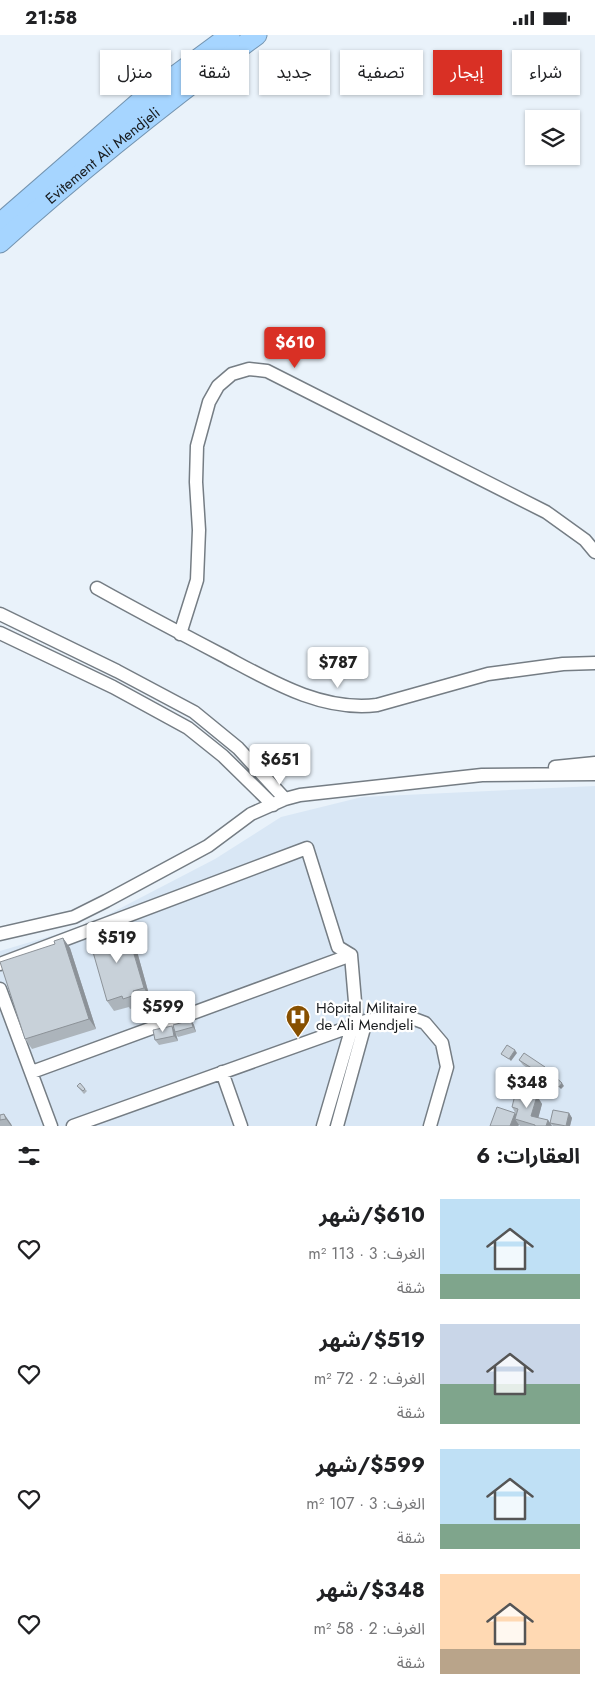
<!DOCTYPE html>
<html lang="ar">
<meta charset="utf-8">
<style>
:root{--surface:#fff;--page:#f2f2f2;--text:#202124;--muted:#757577;--accent:#d93025}
body{margin:0;font-family:Jost,"Noto Sans Arabic",sans-serif;background:var(--page);color:var(--text);direction:rtl;height:100vh;display:flex;flex-direction:column;font-size:19px;white-space:nowrap}
*{box-sizing:border-box;margin:0}
p{font-size:16px;color:var(--muted)}
.icon{flex:none;width:28px;height:28px;fill:none;stroke:currentColor;stroke-width:2;stroke-linecap:round;stroke-linejoin:round}
.map{position:relative;height:1091px;overflow:hidden;direction:ltr}
.panel{display:flex;flex-direction:column;background:var(--surface);flex:1}
.panel>*{flex:none}
.banner{position:absolute;left:15px;top:15px;width:565px;height:45px;direction:rtl;display:flex;gap:10px}
.tools{position:absolute;left:525px;top:75px;display:grid;gap:10px}
.tools a{display:grid;place-items:center;width:55px;height:55px;border-radius:0px;background:var(--surface);box-shadow:0 1px 4px #0004;font-size:25px}
.price{position:absolute;translate:-50% -42px;padding:0 11px;border-radius:5px;background:#fff;color:#222;font-size:16px;line-height:32px;filter:drop-shadow(0 1px 2px #0008)}
.price::after{content:'';position:absolute;left:50%;top:30px;width:15px;height:11px;margin-left:-8px;background:inherit;clip-path:polygon(0 0,100% 0,50% 100%)}
.price.selected{background:var(--accent);color:#fff}
ul{padding:0;list-style:none}
li{display:flex;align-items:center;gap:15px;height:125px;padding:0 15px}
li span{display:grid;place-items:center;flex:none;width:140px;height:100px;border-radius:0px;color:#555}
li>.icon{margin-inline-start:auto}
span .icon{width:60px;height:60px;fill:#fffc;stroke-width:1}
li b{font-size:21px}
h2{display:flex;justify-content:space-between;align-items:center;height:60px;padding:0 15px;font-size:21px}
.tag{padding:0 18px;border-radius:0px;background:var(--surface);box-shadow:0 1px 4px #0004;font-size:18px;line-height:45px}
.tag.selected{background:var(--accent);color:#fff}
.status{display:flex;justify-content:space-between;align-items:center;height:35px;padding:0 25px;background:var(--surface);direction:ltr}
.status svg{height:14px;fill:currentColor}
.map>svg:first-child{display:block}
.built{fill:#d9e7f5}
.lines{fill:none;stroke-linecap:round;stroke-linejoin:round}
.minor-casing{stroke:#757d84;stroke-width:15}
.highway-casing{stroke:#7494b0;stroke-width:21}
.minor{stroke:#fff;stroke-width:12}
.highway{stroke:#a6d5ff;stroke-width:19}
.wall{fill:#acb4bb}
.shaded-wall{fill:#8c9298}
.building{fill:#c8d1d9;stroke:#8c9298}
.labels{text-anchor:middle;stroke-width:4.5;stroke-linejoin:round;paint-order:stroke}
.street-label{font-size:15px;fill:#181b1e;stroke:#fff}
.poi-label{font-size:15px;fill:#181b1e;stroke:#fff;text-anchor:start}
</style>
<div class="status"><b>21:58</b><svg viewBox="0 0 49 12"><path d="M0 12V9h3v3zM5 12V6h3v6zM10 12V3h3v9zM15 12V0h3v12zM26 1h20v11H26zM47 4h2v5h-2z"/></svg></div>
<div class="map">
<svg width="595" height="1091" viewBox="0 0 595 1091">
<rect width="100%" height="100%" fill="#e9f2fa"/>
<path class="built" d="M595,751v340h-595v-175l88,-26 127,-66 66,-42 81,-20z"/>
<g class="lines">
<defs>
<path id="minor" d="M97,553c41,23 83,45 125,67 47,25 99,57 155,50l111,-31 75,-10 32,-1
M0,579l117,57 77,41 44,36 47,51
M0,598l113,54 75,41 35,28 50,49
M180,599l17,-54 2,-50 -3,-48 1,-36 12,-44 9,-16 14,-12 17,-5 18,2 279,141 39,28 10,12
M555,732l40,-4
M0,899l74,-17 32,-16 102,-55 43,-32 34,-15 15,-4 182,-20 113,-1
M351,920l6,70
M0,929l307,-116 31,99 13,8
M0,954l51,137
M32,1037l319,-117
M222,1037l19,54
M73,1091l293,-105 24,-4h19l16,6 17,20 5,24 -17,59
M323,1091l29,-99
M337,1091l29,-105"/>
<g id="highway">
<path d="M0,188l138,-120 92,-68"/>
<path id="s1" d="M0,208c82,-74 168,-142 257,-208"/>
</g>
</defs>
<use href="#minor" class="minor-casing"/>
<use href="#highway" class="highway-casing"/>
<use href="#minor" class="minor"/>
<use href="#highway" class="highway"/>
</g>
<path class="wall" d="M133,902l17,61 -10,3 2,4 -12,4 -1,-2 -15,4 -7,-10z
M63,903l7,10 26,81 -64,20 -7,-10 30,-95z
M191,985l3,5 2,7 -18,5 -2,-3 2,7 -19,4 -4,-5z
M519,1025l30,12 -5,7 -21,-14z
M77,1051l8,3 2,2 -3,3z
M537,1061l5,8 -4,14 10,2 4,6h-32l-1,-1 -1,1h-28l25,-13 1,2v-1l-4,-7z
M569,1078l3,5 -2,8h-17l-3,-3z
M4,1079l7,10 1,2h-12v-11z"/>
<path class="shaded-wall" d="M126,892l7,10 17,61 -6,-10z
M63,903l7,10 26,81 -7,-10z
M191,985l3,5 2,7 -3,-5z
M172,991l4,6h-1l1,2 2,7 -4,-5z
M515,1015l2,3 -6,8 -2,-2z
M545,1032l4,5 -5,7 -3,-5z
M562,1048l2,3 -3,3 -2,-2z
M537,1061l5,8 -5,19 -6,-7z
M515,1078l5,7 -5,-1 4,6 -1,1h-8z
M569,1078l3,5 -2,8h-4z
M4,1079l7,10 1,2h-1l-5,-7z
M548,1085l4,6h-6z"/>
<path class="building" d="M126,892l18,61 -11,3 2,4 -12,4 -1,-3 -15,5 -18,-63z
M63,903l26,81 -64,20 -25,-77 55,-18 -1,-3z
M191,985l2,7 -18,5 -2,-7z
M172,991l2,10 -19,4 -2,-10z
M507,1010l8,5 -6,9 -8,-5z
M524,1018l21,14 -4,7 -22,-14z
M553,1040l9,8 -3,4 -9,-8z
M80,1048l5,6 -2,2 -6,-5z
M516,1056l21,5 -6,20 17,4 -2,6h-11v-1l-20,-6 3,-10 -6,-2z
M497,1072l18,6 -5,13h-20z
M553,1075l16,3 -3,13 -16,-3z
M4,1079l2,5 -6,1v-5z"/>
<defs>
<symbol id="hospital-pin" viewBox="-11 -11 22 30"><path d="M0 17L-7.5 6A9.5 9.5 0 1 1 7.5 6Z" fill="#875000" stroke="#fff"/><path d="M-5-5h3v3.5h4V-5h3V5h-3V1.5h-4V5h-3Z" fill="#fff"/></symbol>
</defs>
<g fill-rule="evenodd">
<use href="#hospital-pin" x="284" y="968" width="28" height="38"/>
</g>
<g class="labels">
<g class="street-label">
<text dy="5" stroke="none"><textPath href="#s1" startOffset="135">Evitement Ali Mendjeli</textPath></text>
</g>
<g class="poi-label">
<text x="316" y="978">Hôpital Militaire<tspan x="316" dy="17">de Ali Mendjeli</tspan></text>
</g>
</g>
</svg>
<div class="tools">
<a><svg class="icon" aria-label="layers" viewBox="0 0 24 24"><path d="M12 4l9 5-9 5-9-5zM3 14l9 5 9-5"/></svg></a>
</div>
<b class="price selected" style="left:295px;top:334px">$610</b>
<b class="price" style="left:338px;top:654px">$787</b>
<b class="price" style="left:280px;top:751px">$651</b>
<b class="price" style="left:117px;top:929px">$519</b>
<b class="price" style="left:163px;top:998px">$599</b>
<b class="price" style="left:527px;top:1074px">$348</b>
<div class="banner">
<a class="tag">شراء</a>
<a class="tag selected">إيجار</a>
<a class="tag">تصفية</a>
<a class="tag">جديد</a>
<a class="tag">شقة</a>
<a class="tag">منزل</a>
</div>
</div>
<section class="panel">
<h2>العقارات: 6<svg class="icon" aria-label="filters" viewBox="0 0 24 24"><path d="M4 7h16M4 17h16"/><circle cx="9" cy="7" r="2"/><circle cx="15" cy="17" r="2"/></svg></h2>
<ul>
<li><span style="background:linear-gradient(#bfe0f5 75%,#7fa58c 0)"><svg class="icon" aria-label="home" viewBox="0 0 24 24"><path d="M3 11l9-7 9 7M6 9v11h12V9"/></svg></span><div><b>$610/شهر</b><p>الغرف: 3 · 113 m²</p><p>شقة</p></div><svg class="icon" aria-label="heart" viewBox="0 0 24 24"><path d="M12 20l-8-8c-3-5 5-10 8-4 3-6 11-1 8 4z"/></svg></li>
<li><span style="background:linear-gradient(#c9d6e8 60%,#7fa58c 0)"><svg class="icon" aria-label="home" viewBox="0 0 24 24"><path d="M3 11l9-7 9 7M6 9v11h12V9"/></svg></span><div><b>$519/شهر</b><p>الغرف: 2 · 72 m²</p><p>شقة</p></div><svg class="icon" aria-label="heart" viewBox="0 0 24 24"><path d="M12 20l-8-8c-3-5 5-10 8-4 3-6 11-1 8 4z"/></svg></li>
<li><span style="background:linear-gradient(#bfe0f5 75%,#7fa58c 0)"><svg class="icon" aria-label="home" viewBox="0 0 24 24"><path d="M3 11l9-7 9 7M6 9v11h12V9"/></svg></span><div><b>$599/شهر</b><p>الغرف: 3 · 107 m²</p><p>شقة</p></div><svg class="icon" aria-label="heart" viewBox="0 0 24 24"><path d="M12 20l-8-8c-3-5 5-10 8-4 3-6 11-1 8 4z"/></svg></li>
<li><span style="background:linear-gradient(#ffd9b3 75%,#b9a48a 0)"><svg class="icon" aria-label="home" viewBox="0 0 24 24"><path d="M3 11l9-7 9 7M6 9v11h12V9"/></svg></span><div><b>$348/شهر</b><p>الغرف: 2 · 58 m²</p><p>شقة</p></div><svg class="icon" aria-label="heart" viewBox="0 0 24 24"><path d="M12 20l-8-8c-3-5 5-10 8-4 3-6 11-1 8 4z"/></svg></li>
</ul>
</section>
